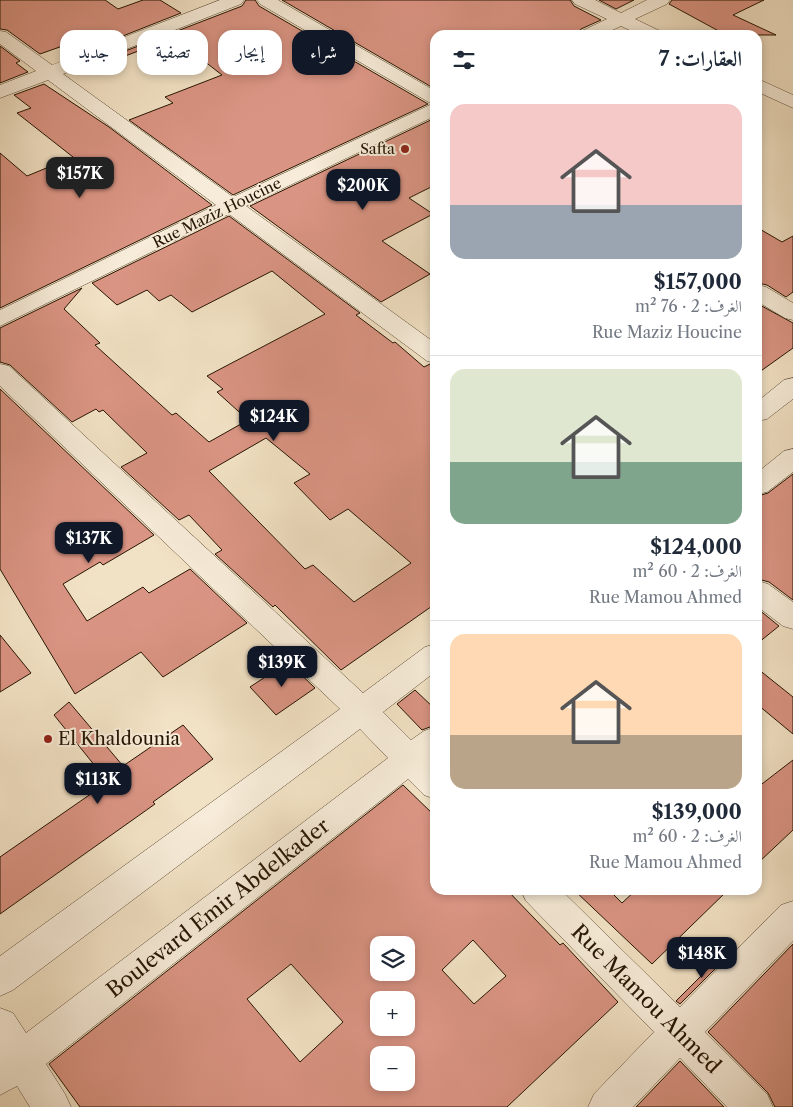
<!DOCTYPE html>
<html lang="ar">
<meta charset="utf-8">
<style>
:root{--surface:#fff;--page:#f6f6f7;--text:#1f2937;--muted:#747a83;--line:#e0e1e3;--accent:#111827}
body{margin:0;font-family:"Libre Caslon Text",Amiri,serif;background:var(--page);color:var(--text);direction:rtl;height:100vh;display:flex;flex-direction:column;font-size:19px;white-space:nowrap}
*{box-sizing:border-box;margin:0}
p{font-size:16px;color:var(--muted)}
.icon{flex:none;width:28px;height:28px;fill:none;stroke:currentColor;stroke-width:2;stroke-linecap:round;stroke-linejoin:round}
.map{position:relative;flex:1;overflow:hidden;direction:ltr}
.details{position:absolute;left:430px;top:30px;width:332px;height:865px;display:flex;flex-direction:column;background:var(--surface);border-radius:15px;box-shadow:0 2px 8px #0003;direction:rtl}
.details>*{flex:none}
.banner{position:absolute;left:15px;top:30px;width:340px;height:45px;direction:rtl;display:flex;gap:10px}
.buttons{position:absolute;left:370px;top:936px;display:grid;gap:10px}
.buttons a{display:grid;place-items:center;width:45px;height:45px;border-radius:10px;background:var(--surface);box-shadow:0 2px 8px #0003;font-size:25px}
.price{position:absolute;translate:-50% -42px;padding:0 11px;border-radius:10px;background:var(--accent);color:#fff;font-size:16px;line-height:32px;filter:drop-shadow(0 1px 2px #0008)}
.price::after{content:'';position:absolute;left:50%;top:30px;width:15px;height:11px;margin-left:-8px;background:inherit;clip-path:polygon(0 0,100% 0,50% 100%)}
.price.current{background:#222;color:#fff}
ul{padding:0;list-style:none}
li{display:grid;align-content:center;gap:10px;height:265px;padding:0 20px}
li+li{border-top:1px solid var(--line)}
li span{display:grid;place-items:center;height:155px;border-radius:15px;color:#555}
li>.icon{margin-inline-start:auto}
span .icon{width:90px;height:90px;fill:#fffc;stroke-width:1}
li b{font-size:21px}
h2{display:flex;justify-content:space-between;align-items:center;height:60px;padding:0 20px;font-size:21px}
.pill{padding:0 18px;border-radius:15px;background:var(--surface);box-shadow:0 2px 8px #0003;font-size:18px;line-height:45px}
.pill.current{background:var(--accent);color:#fff}
.map>svg:first-child{display:block}
.building{fill:#da9483;stroke:#261502;fill-rule:evenodd}
.lines{fill:none;stroke-linecap:round;stroke-linejoin:round}
.minor-casing{stroke:#594833;stroke-width:1}
.minor{fill:#f7ecd9;fill-rule:evenodd}
.poi-dot{fill:#8f2418;stroke:#f7ecd9;stroke-width:2}
.labels{text-anchor:middle;stroke-width:4;stroke-linejoin:round;paint-order:stroke}
.far-poi-label{font-size:15px;fill:#261502;stroke:#f7ecd9;text-anchor:end}
.far-street-label{font-size:15px;fill:#261502;stroke:#f7ecd9}
.poi-label{font-size:18px;fill:#261502;stroke:#f7ecd9;text-anchor:start}
.near-street-label{font-size:21px;fill:#261502;stroke:#f7ecd9}
</style>
<div class="map">
<svg width="793" height="1107" viewBox="0 0 793 1107">
<rect width="100%" height="100%" fill="#f2e2c5"/>
<filter id="stains"><feTurbulence type="fractalNoise" baseFrequency=".004" numOctaves="4"/><feColorMatrix values="0 0 0 0 .2 0 0 0 0 .09 0 0 0 0 .02 0 0 0 .5 -.17"/></filter>
<radialGradient id="worn" r=".72"><stop offset=".6" stop-color="#630" stop-opacity="0"/><stop offset="1" stop-color="#630" stop-opacity=".3"/></radialGradient>
<path class="building" d="M0,0h105l13,9 25,-9h17l21,13 -81,32 -12,-8 -48,17 -33,-24 -7,-1z
M246,0h9l4,6 169,98 -195,91 -104,-75 44,-17 -8,-6 57,-22 -41,-32 -6,3 -8,-6 -47,18 -5,-3 127,-49z
M282,0h288l4,6 27,14 -20,9 -4,6h-142v54z
M599,0h35l-18,9z
M672,0h92l-31,15 43,20h-50l-57,-31z
M0,46l20,15 -4,2 12,9 -28,11z
M44,84l65,43 103,78 -212,103v-155l27,23 46,-19 -56,-44 14,-5 -17,-13z
M435,118v67l-26,13 24,16 -51,27 48,33 -49,28 -131,-96z
M229,216l131,97 -4,2 37,28 2,-1 29,25 6,-3 5,1v239l-94,66 -66,-65 -2,2 -58,-53 7,-4 -33,-35 -10,5 -58,-53 26,-14 -44,-43 -4,2 -3,-3 -24,13 -62,-57 -10,-3v-34l82,-40 -18,21 36,34 -5,2 77,70 4,-2 33,29 39,-22 -31,-28 6,-3 -16,-13 118,-62 -53,-43 -80,41 -21,-17 -12,6 -12,-11 -30,15 -25,-22zM266,438l44,36 -16,9 36,37 18,-11 63,54 -57,39 -41,-37 -8,4 -96,-98z
M758,228l24,14 11,-6v56l-7,5 -19,-12 -9,-2z
M758,304l35,19v25l-35,25z
M0,389l154,146 -51,30 -3,-3 -37,22 24,37 56,-34 6,6 41,-24 57,54 -84,54 -22,-25 -66,42 -75,-125z
M793,474v126l-24,-18 -11,-3v-83l10,-3z
M758,609l21,17 -21,17z
M0,635l31,38 -31,19z
M288,662l27,26 -39,27 -26,-28z
M758,669l35,28v37l-35,-29z
M415,690l20,19v16l-13,5 -25,-26z
M69,702l54,64 60,-41 30,34 -60,43 2,2 -155,110v-57l108,-75 -54,-67z
M793,760v70l-35,33v-76z
M403,785l32,31v74h72l53,55 3,-2 55,59 -111,105h-427l-31,-43zM473,940l33,36 -32,28 -32,-34zM379,945h27v27h-27zM291,964l52,58 -43,40 -53,-63zM379,1000h27v28h-27zM379,1055h27v27h-27z
M574,890h35l13,13 14,-13h92l-76,74z
M793,944v163h-18l-7,-14 -60,-61z
M723,954l4,3 -47,47 -4,-3z
M680,1061l44,46h-88z"/>
<g class="lines">
<defs>
<path id="minor" d="M220,0h24l-3,4 -178,70 170,123 199,-93 -172,-100 -3,-4h21l157,91v25l-189,90 189,137v20l-8,-2 -198,-147 -229,112v-16l216,-105 -168,-125 -48,18v-13l36,-14 -36,-27v-13l6,1 46,33z
M572,0h23l26,13 26,-13h23l-3,4 -32,15 25,12 3,4h-23l-19,-9 -19,9h-23l3,-4 25,-12 -32,-15z
M758,79l35,16v13l-35,-16z
M758,285l8,2 27,16v17l-8,-2 -27,-16z
M0,364l9,2 354,327 62,-46 10,-3v28l-52,40 28,28 13,-9 11,-4v31l-3,3 3,3v35l-11,-4 -16,-16 -362,285 19,30 6,13h-41l-13,-21 -17,9v-87l13,5 13,20 362,-275 -28,-29 -347,261 -13,6v-40l340,-247 -340,-323z
M793,378v21l-26,20 -9,2v-20l26,-21z
M793,449v23l-26,20 -9,2v-22l26,-21z
M758,581l10,3 25,18v27l-10,-3 -25,-19z
M521,890h40l119,117 101,-102 12,-4v40l-88,91 62,62 6,13h-46l-47,-49 -47,49h-45l6,-13 60,-62 -128,-131z"/>
</defs>
<use href="#minor" class="minor-casing"/>
<use href="#minor" class="minor"/>
</g>
<g class="poi-dot">
<circle cx="405" cy="149" r="5"/>
<circle cx="48" cy="739" r="5"/>
</g>
<g class="labels">
<g class="far-poi-label">
<text x="395" y="154">Safta</text>
</g>
<g class="far-street-label">
<text transform="translate(217 213) rotate(-26)" y="5">Rue Maziz Houcine</text>
</g>
<g class="poi-label">
<text x="58" y="745">El Khaldounia</text>
</g>
<g class="near-street-label">
<text transform="translate(218 908) rotate(-38)" y="7">Boulevard Emir Abdelkader</text>
<text transform="translate(646 999) rotate(45)" y="7">Rue Mamou Ahmed</text>
</g>
</g>
<rect width="100%" height="100%" filter="url(#stains)"/>
<rect width="100%" height="100%" fill="url(#worn)"/>
</svg>
<div class="buttons">
<a><svg class="icon" aria-label="layers" viewBox="0 0 24 24"><path d="M12 4l9 5-9 5-9-5zM3 14l9 5 9-5"/></svg></a>
<a>+</a>
<a>−</a>
</div>
<b class="price current" style="left:80px;top:199px">$157K</b>
<b class="price" style="left:363px;top:211px">$200K</b>
<b class="price" style="left:274px;top:442px">$124K</b>
<b class="price" style="left:89px;top:564px">$137K</b>
<b class="price" style="left:282px;top:688px">$139K</b>
<b class="price" style="left:98px;top:805px">$113K</b>
<b class="price" style="left:702px;top:979px">$148K</b>
<div class="banner">
<a class="pill current">شراء</a>
<a class="pill">إيجار</a>
<a class="pill">تصفية</a>
<a class="pill">جديد</a>
</div>
<section class="details">
<h2>العقارات: 7<svg class="icon" aria-label="filters" viewBox="0 0 24 24"><path d="M4 7h16M4 17h16"/><circle cx="9" cy="7" r="2"/><circle cx="15" cy="17" r="2"/></svg></h2>
<ul>
<li><span style="background:linear-gradient(#f6c9c9 65%,#9aa5b1 0)"><svg class="icon" aria-label="home" viewBox="0 0 24 24"><path d="M3 11l9-7 9 7M6 9v11h12V9"/></svg></span><div><b>$157,000</b><p>الغرف: 2 · 76 m²</p><p>Rue Maziz Houcine</p></div></li>
<li><span style="background:linear-gradient(#dfe7d0 60%,#7fa58c 0)"><svg class="icon" aria-label="home" viewBox="0 0 24 24"><path d="M3 11l9-7 9 7M6 9v11h12V9"/></svg></span><div><b>$124,000</b><p>الغرف: 2 · 60 m²</p><p>Rue Mamou Ahmed</p></div></li>
<li><span style="background:linear-gradient(#ffd9b3 65%,#b9a48a 0)"><svg class="icon" aria-label="home" viewBox="0 0 24 24"><path d="M3 11l9-7 9 7M6 9v11h12V9"/></svg></span><div><b>$139,000</b><p>الغرف: 2 · 60 m²</p><p>Rue Mamou Ahmed</p></div></li>
</ul>
</section>
</div>
